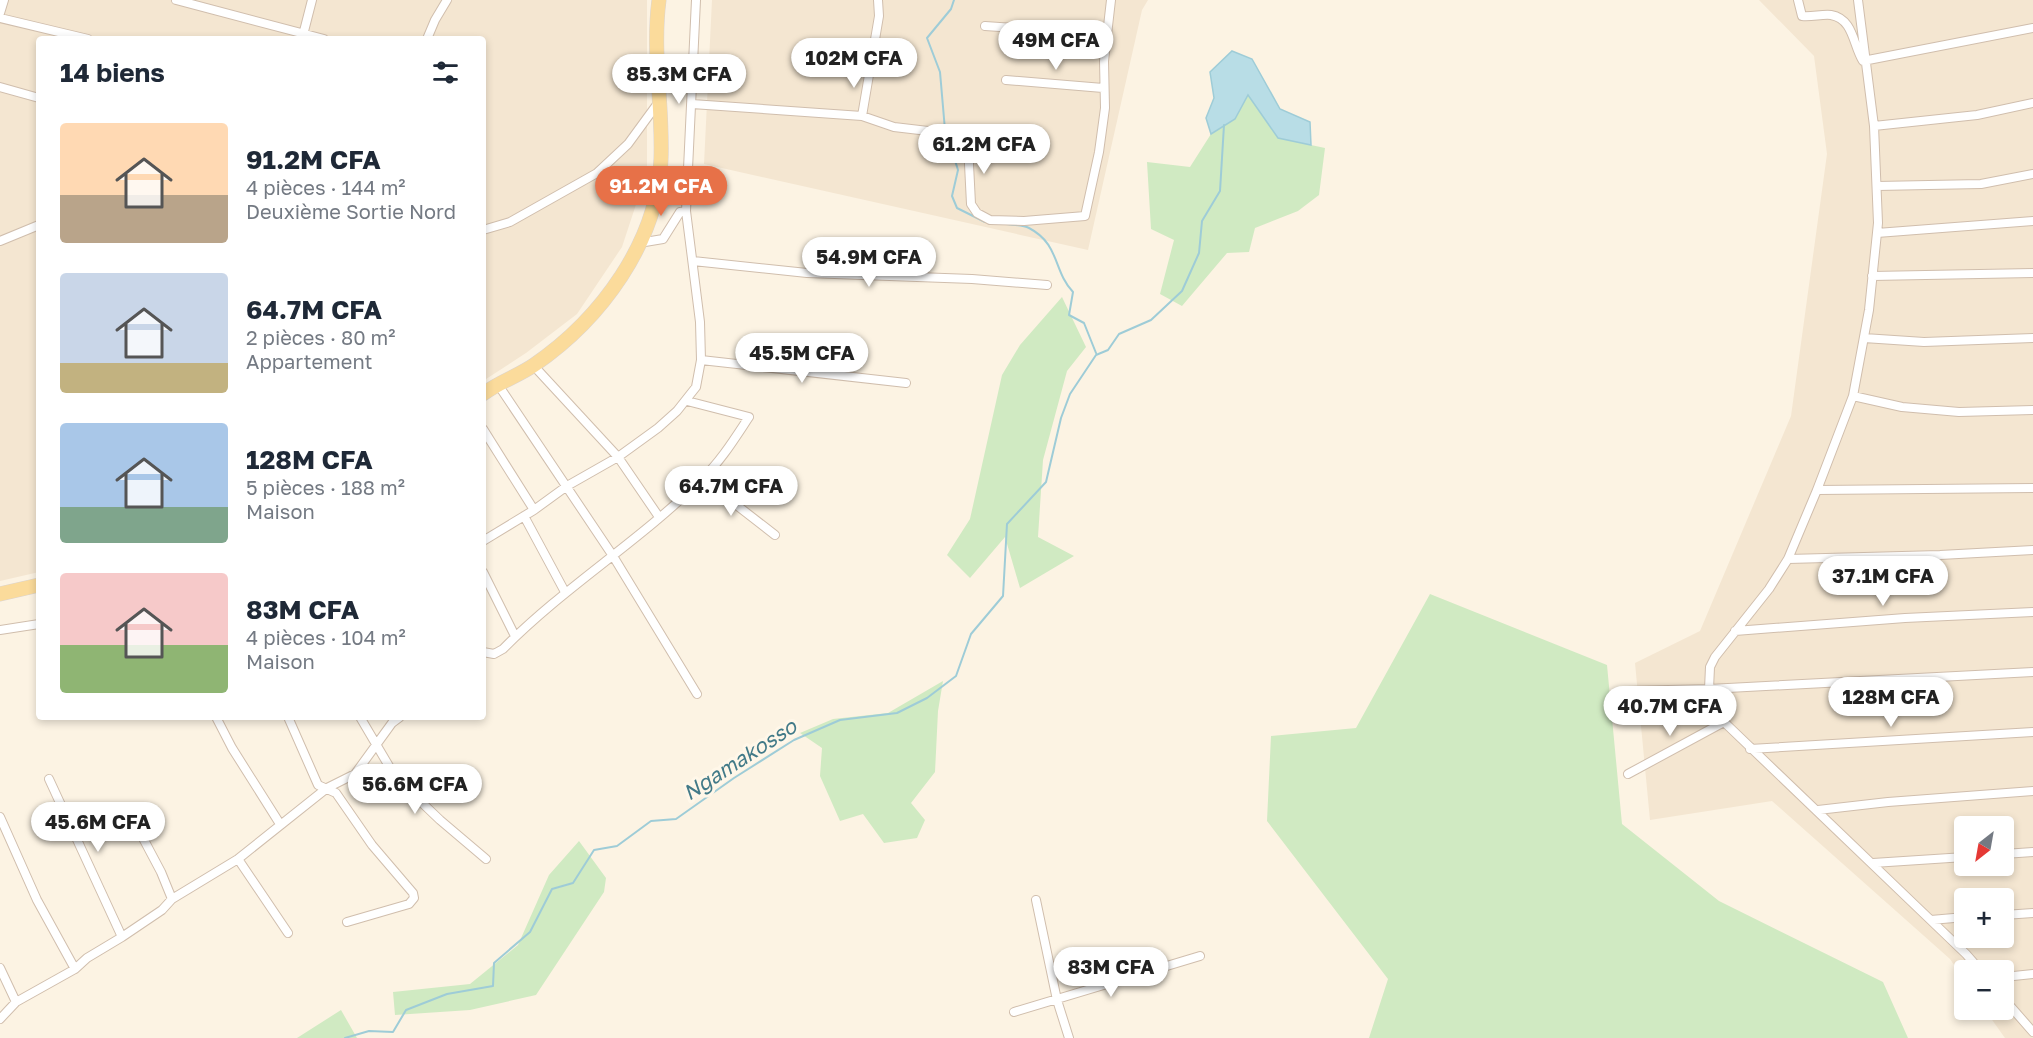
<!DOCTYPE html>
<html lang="fr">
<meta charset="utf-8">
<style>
:root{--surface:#fff;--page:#f2f2f3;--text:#1f2937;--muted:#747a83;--accent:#e77148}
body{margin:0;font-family:"Golos Text",sans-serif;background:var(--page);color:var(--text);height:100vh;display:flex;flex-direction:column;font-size:22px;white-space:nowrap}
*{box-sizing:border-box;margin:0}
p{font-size:20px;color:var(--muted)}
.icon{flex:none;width:33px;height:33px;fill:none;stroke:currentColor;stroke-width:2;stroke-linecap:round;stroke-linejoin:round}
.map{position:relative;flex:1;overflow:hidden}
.drawer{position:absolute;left:36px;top:36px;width:450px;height:684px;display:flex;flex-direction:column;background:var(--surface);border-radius:6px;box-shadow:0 3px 9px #0003}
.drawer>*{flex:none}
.needle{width:39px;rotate:211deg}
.tools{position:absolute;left:1954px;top:816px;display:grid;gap:12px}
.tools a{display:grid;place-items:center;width:60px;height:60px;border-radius:6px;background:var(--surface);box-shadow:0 3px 9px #0003;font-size:30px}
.price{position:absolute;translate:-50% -51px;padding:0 14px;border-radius:21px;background:#fff;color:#222;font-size:20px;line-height:39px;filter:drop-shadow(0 2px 3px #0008)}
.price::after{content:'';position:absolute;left:50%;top:36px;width:18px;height:14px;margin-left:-9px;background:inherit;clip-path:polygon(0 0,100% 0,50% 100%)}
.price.selected{background:var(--accent);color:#fff}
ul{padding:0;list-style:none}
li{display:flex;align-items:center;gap:18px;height:150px;padding:0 24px}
li span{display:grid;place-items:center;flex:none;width:168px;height:120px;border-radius:6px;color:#555}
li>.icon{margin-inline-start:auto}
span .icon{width:72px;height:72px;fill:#fffc;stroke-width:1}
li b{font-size:26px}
h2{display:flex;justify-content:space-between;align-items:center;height:72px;padding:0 24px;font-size:26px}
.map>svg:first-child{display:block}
.residential{fill:#f4e6d1;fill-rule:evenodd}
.green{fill:#d0eac2}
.water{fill:#b8dde6;stroke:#9eccd7;stroke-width:1.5}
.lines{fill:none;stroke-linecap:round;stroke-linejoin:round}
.stream{stroke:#9eccd7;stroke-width:2}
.minor-casing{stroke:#d0bead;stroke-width:10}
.primary-casing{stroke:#dbd4d0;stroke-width:15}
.minor{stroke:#fff;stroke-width:8}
.primary{stroke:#fbdb9b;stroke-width:14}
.labels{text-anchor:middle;stroke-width:6;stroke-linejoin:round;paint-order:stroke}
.water-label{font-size:21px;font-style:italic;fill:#427a88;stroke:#fff7e9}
</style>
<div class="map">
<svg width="2033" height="1038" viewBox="0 0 2033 1038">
<rect width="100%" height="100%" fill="#fcf3e3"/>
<path class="residential" d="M0,0h647v171l-25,76 -45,67 -51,39 -43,28v-342h-444v533l-39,9z
M712,0h436l-6,10 -54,240 -384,-86z
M1759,0h274v1038h-28l-20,-28h19v-40h-39v11l-15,-22 -178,-158 -122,19 -15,-157 65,-32 91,-215 36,-262 -13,-98zM1965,826h39v40h-39zM1965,898h39v40h-39z"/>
<path class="green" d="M1248,95l30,43 47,10 -6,47 -21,16 -43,17 -6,24 -22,1 -45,53 -22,-12 14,-54 -23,-11 -4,-67 43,5 21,-33 24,-15z
M1062,297l24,50 -19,24 -24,89 -5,77 36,19 -54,32 -15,-51 -35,41 -23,-23 23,-36 32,-144 18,-30z
M1430,594l177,71 15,159 97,77 164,81 25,56h-539l19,-59 -121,-158 4,-85 85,-8z
M943,681l-5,30 -3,61 -24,31 14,17 -8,18 -33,5 -21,-29 -23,7 -20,-45 2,-28 -22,-15 33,-14 55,-6z
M579,841l27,37 -2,14 -68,103 -66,15 -75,5 -2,-23 77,-8 48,-39 31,-70z
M341,1010l16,28h-60z"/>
<path class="water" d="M1232,51l20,8 28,50 30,13 1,23 -33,-7 -30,-43 -13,24 -24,15 -5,-16 8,-20 -4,-26z"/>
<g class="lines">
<path class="stream" d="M945,130l-5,-58 -13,-34 24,-29 3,-9
M948,138l10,32 -6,26 5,12 28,14
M1006,224c6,1 17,1 23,4 31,16 24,43 44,64l-4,23 15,8 12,30
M345,1038l24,-7 24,1 13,-22 41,-16 46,-8 1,-23 36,-31 22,-43 21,-6 21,-33 23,-4 34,-25 25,-2 58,-41 60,-38 46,-20 57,-7 30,-15 29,-22 15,-42 32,-38 4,-72 39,-42 15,-64 9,-24 26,-39 12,-5 11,-16 32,-14 31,-29 17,-38 3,-32 18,-30 4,-66"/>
<defs>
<path id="minor" d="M176,0l148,39
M878,0l1,16 -17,100 32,11 51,6 23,11 3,60 6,9 13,7 34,1 61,-5 14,-64 6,-44 -1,-47 7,-61
M1798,0l4,16c10,1 20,-2 29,-1 23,4 22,31 32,46l170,-33
M1858,0l16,126 4,97 -9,87 -16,86 -36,94 -29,69 -19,30 -54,68 -5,10 -1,22 3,14 12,19 242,232 14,16
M0,13l4,-13
M0,18l88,21
M985,26l122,8
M302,39l10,-39
M427,39l8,-19 12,-20
M1006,80l97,8
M0,87l39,11
M692,104l170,12
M1874,126l103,-11 56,-12
M1877,186l104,-2 52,-10
M483,230l27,-8 87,-49 31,-29 30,-41
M1877,233l156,-12
M0,241l39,-16
M639,243l24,-4 17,-27 6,-1
M693,261l114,12 165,6 75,6
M1872,276l161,-3
M1864,338l60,4 109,-4
M701,360l205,23
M533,365l85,92 41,60
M497,383l116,173 84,138
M1853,396l49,11 57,5 74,-2
M483,429l51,81
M703,479l72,56
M1817,490l216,-2
M524,516l41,76
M483,541l51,-31 33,-24 51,-29 40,-29 19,-17 19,-24 5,-27 -1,-38 -14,-111 10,-211
M1788,559l152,-4 93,-5
M483,572l32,64
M0,630l39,-6
M1735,631l170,-13 128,-6
M483,652l11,2 9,-5c61,-62 137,-108 199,-170 19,-18 33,-41 47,-62l-62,-16
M1627,691l82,-2 324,-17
M216,717l16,31 48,76
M288,717l30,68 18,8 36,52 41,48 1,5 -5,6 -62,18
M360,717l36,61 44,42 46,39
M1750,749l283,-17
M1628,774l96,-52
M49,779l73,158
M127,808l34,64 11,27
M1818,810l70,-8 145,-11
M0,817l37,83 38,69
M2004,854l29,-2
M238,859l50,74
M1873,863l92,-6
M1036,900l21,100 12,38
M2004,915l29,-2
M1931,920l34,-3
M0,968l16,34
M2004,977l29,-3
M2004,999l29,33
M1014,1012l186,-56
M0,1019l16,-17 59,-33 12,-11 35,-21 40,-27 10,-11 66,-40 89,-71 28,-14 37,-51 8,-6"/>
<path id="primary" d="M483,394c16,-12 35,-18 51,-29 67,-46 124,-123 127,-206 2,-54 -9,-106 -2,-159
M0,594l39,-9"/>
</defs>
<use href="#minor" class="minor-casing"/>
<use href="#primary" class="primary-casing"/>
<use href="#minor" class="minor"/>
<use href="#primary" class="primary"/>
</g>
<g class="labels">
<g class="water-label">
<text transform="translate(740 760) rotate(-33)" y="7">Ngamakosso</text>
</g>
</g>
</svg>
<div class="tools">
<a><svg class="needle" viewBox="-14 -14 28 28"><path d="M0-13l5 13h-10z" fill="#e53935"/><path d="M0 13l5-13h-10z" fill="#747a83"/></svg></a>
<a>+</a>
<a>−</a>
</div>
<b class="price" style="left:1056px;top:71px">49M CFA</b>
<b class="price" style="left:854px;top:89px">102M CFA</b>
<b class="price" style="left:679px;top:105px">85.3M CFA</b>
<b class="price" style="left:984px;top:175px">61.2M CFA</b>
<b class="price selected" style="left:661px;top:217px">91.2M CFA</b>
<b class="price" style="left:869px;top:288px">54.9M CFA</b>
<b class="price" style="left:802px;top:384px">45.5M CFA</b>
<b class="price" style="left:731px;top:517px">64.7M CFA</b>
<b class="price" style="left:1883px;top:607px">37.1M CFA</b>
<b class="price" style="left:1891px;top:728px">128M CFA</b>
<b class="price" style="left:1670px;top:737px">40.7M CFA</b>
<b class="price" style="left:415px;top:815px">56.6M CFA</b>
<b class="price" style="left:98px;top:853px">45.6M CFA</b>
<b class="price" style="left:1111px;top:998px">83M CFA</b>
<section class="drawer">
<h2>14 biens<svg class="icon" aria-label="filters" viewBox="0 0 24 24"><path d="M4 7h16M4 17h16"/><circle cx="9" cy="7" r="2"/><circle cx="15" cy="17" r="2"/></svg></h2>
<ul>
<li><span style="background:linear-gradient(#ffd9b3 60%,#b9a48a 0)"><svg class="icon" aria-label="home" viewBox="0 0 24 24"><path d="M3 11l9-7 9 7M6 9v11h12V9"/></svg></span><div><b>91.2M CFA</b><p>4 pièces · 144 m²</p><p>Deuxième Sortie Nord</p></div></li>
<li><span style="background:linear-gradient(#c9d6e8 75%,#c2b280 0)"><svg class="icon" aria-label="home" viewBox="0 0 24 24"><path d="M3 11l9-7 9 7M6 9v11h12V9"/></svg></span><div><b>64.7M CFA</b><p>2 pièces · 80 m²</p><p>Appartement</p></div></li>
<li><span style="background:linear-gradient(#a9c7e8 70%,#7fa58c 0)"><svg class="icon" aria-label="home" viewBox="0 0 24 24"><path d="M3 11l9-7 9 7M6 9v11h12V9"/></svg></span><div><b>128M CFA</b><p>5 pièces · 188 m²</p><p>Maison</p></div></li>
<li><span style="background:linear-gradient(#f6c9c9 60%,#8fb573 0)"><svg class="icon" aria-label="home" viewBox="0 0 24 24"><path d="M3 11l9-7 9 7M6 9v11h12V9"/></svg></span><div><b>83M CFA</b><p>4 pièces · 104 m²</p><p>Maison</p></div></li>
</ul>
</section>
</div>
